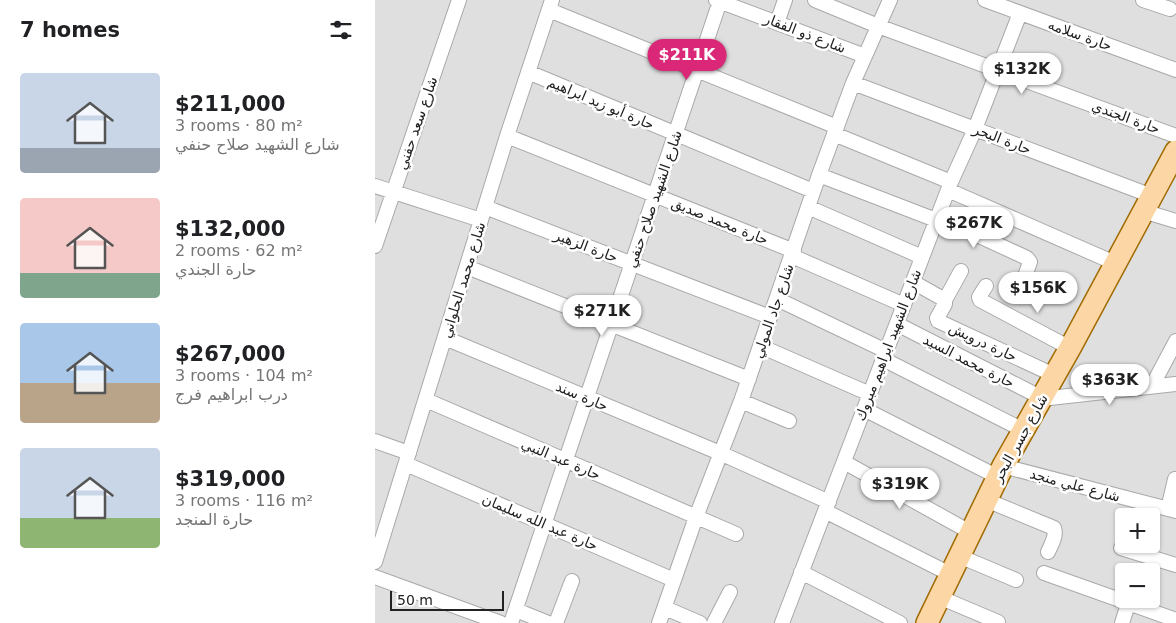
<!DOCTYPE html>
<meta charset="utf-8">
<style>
:root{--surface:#fff;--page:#f6f6f6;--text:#202124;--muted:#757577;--accent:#db2777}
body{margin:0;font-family:"DejaVu Sans","Noto Sans Arabic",sans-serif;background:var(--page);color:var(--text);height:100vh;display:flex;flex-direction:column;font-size:19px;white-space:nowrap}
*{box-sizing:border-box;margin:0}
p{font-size:16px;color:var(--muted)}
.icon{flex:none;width:28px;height:28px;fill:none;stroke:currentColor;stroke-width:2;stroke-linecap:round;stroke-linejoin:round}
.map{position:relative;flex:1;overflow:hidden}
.drawer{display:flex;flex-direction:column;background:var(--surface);width:375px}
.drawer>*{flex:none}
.fabs{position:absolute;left:740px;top:508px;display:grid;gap:10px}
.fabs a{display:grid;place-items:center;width:45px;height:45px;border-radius:5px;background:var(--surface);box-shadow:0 1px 4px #0004;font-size:25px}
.scale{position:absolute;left:15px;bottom:12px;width:114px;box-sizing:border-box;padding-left:5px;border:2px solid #222;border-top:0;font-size:14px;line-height:18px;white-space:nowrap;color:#222;-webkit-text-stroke:4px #fff;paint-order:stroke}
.price{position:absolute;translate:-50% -42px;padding:0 11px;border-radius:18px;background:#fff;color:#222;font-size:16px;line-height:32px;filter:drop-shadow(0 1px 2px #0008)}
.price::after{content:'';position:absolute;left:50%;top:30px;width:15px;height:11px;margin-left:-8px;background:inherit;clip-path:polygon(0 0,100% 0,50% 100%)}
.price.current{background:var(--accent);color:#fff}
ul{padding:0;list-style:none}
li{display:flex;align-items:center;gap:15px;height:125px;padding:0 20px}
li span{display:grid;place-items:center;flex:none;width:140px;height:100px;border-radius:5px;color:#555}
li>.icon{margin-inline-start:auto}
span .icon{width:60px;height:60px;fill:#fffc;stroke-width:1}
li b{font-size:21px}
h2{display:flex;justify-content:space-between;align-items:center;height:60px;padding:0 20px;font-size:21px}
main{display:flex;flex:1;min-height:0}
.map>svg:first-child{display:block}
.residential{fill:#e0dfdf;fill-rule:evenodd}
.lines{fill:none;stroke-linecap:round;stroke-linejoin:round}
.street-casing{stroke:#a9a9a9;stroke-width:16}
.primary-casing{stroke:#a06b00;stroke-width:24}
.street{stroke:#fff;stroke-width:14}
.primary{stroke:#fcd6a4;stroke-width:21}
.labels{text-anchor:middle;stroke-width:5;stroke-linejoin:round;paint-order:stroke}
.street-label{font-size:14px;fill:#222;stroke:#fff}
</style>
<main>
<section class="drawer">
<h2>7 homes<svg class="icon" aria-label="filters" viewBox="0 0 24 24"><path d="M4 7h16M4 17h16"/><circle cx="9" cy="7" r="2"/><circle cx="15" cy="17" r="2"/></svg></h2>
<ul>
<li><span style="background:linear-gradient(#c9d6e8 75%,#9aa5b1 0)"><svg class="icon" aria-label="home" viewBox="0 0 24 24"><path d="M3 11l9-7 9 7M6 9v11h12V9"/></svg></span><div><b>$211,000</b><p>3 rooms · 80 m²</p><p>شارع الشهيد صلاح حنفي</p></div></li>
<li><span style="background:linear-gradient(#f6c9c9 75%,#7fa58c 0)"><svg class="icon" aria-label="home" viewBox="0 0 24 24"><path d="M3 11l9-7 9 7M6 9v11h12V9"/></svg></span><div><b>$132,000</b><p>2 rooms · 62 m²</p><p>حارة الجندي</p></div></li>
<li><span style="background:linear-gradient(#a9c7e8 60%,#b9a48a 0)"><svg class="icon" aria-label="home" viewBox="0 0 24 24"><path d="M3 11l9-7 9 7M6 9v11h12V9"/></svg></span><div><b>$267,000</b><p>3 rooms · 104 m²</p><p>درب ابراهيم فرج</p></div></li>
<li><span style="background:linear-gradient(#c9d6e8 70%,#8fb573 0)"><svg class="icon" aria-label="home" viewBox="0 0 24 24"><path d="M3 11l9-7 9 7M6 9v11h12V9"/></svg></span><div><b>$319,000</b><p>3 rooms · 116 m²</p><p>حارة المنجد</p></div></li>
</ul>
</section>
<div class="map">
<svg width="801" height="623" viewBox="0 0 801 623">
<rect width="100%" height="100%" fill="#f2efe9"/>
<path class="residential" d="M0,0h801v623h-801zM749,516h27v28h-27zM749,571h27v28h-27z"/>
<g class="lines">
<defs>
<path id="street" d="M341,0l149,56
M440,0l63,26 298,110
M610,0l191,70
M768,0l27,9
M174,10l288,117
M402,23l8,-23
M153,72l285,119
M478,83l299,113
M459,134l117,48
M132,136l287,115
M444,175l117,45
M0,186l106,34
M573,190l167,73
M110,207l285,110
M433,207l114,50
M768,211l33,10
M563,217l89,41 3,4 -5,14
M0,246l84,-246
M417,256l112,49
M92,267l282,112
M538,282l32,18v4l-8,14 1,3 116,54
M611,286l-7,11 1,3 90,48
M402,299l109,52
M570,300l16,-29
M522,324l145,74
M70,338l275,115 109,49
M385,346l110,48
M508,359l140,71
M777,386l24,-45
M666,399l135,-15
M51,400l310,134
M366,401l48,20
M489,409l134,68
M0,441l34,12
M469,462l126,70
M31,464l268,116
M628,466l173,45
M611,500l68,28c3,8 -3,17 -6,24
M793,509l7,-30
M450,511l125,63
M746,548l55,17
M584,556l57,24
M0,562l132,-426 45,-136
M426,572l99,51
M669,573l132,47
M0,577l126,46
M564,597l59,25
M290,608l35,15
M141,610l32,13
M136,623l209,-622
M181,623l16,-42
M284,623l37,-106 45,-116 78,-226 34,-92 37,-83
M339,623l16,-31
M407,623l169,-441 24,-53 45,-116
M747,623l6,-19"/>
<path id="primary" d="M552,623l76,-157 67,-118 106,-197"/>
</defs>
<use href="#street" class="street-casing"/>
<use href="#primary" class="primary-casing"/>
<use href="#street" class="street"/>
<use href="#primary" class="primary"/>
</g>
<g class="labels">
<g class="street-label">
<text transform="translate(430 33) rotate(21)" y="5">شارع ذو الفقار</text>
<text transform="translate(705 35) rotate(20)" y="5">حارة سلامه</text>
<text transform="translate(226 103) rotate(23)" y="5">حارة أبو زيد ابراهيم</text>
<text transform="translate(751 117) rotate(20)" y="5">حارة الجندي</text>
<text transform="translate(42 123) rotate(-71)" y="5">شارع سعد حفني</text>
<text transform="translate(627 139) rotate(21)" y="5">حارة البحر</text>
<text transform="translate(279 199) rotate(-71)" y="5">شارع الشهيد صلاح حنفي</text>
<text transform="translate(345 221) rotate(22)" y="5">حارة محمد صديق</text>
<text transform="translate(211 246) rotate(21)" y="5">حارة الزهير</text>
<text transform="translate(88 280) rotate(-73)" y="5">شارع محمد الحلواني</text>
<text transform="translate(398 311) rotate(-71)" y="5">شارع جاد المولي</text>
<text transform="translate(608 342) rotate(25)" y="5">حارة درويش</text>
<text transform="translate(513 345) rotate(-69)" y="5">شارع الشهيد ابراهيم مبروك</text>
<text transform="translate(594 361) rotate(27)" y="5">حارة محمد السيد</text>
<text transform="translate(207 396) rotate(23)" y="5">حارة سند</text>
<text transform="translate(645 438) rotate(-61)" y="5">شارع جسر البحر</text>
<text transform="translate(186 459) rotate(23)" y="5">حارة عبد النبي</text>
<text transform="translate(700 485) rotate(15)" y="5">شارع علي منجد</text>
<text transform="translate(165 522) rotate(23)" y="5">حارة عبد الله سليمان</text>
</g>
</g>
</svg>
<div class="fabs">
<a>+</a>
<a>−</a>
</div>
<div class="scale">50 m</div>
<b class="price current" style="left:312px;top:81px">$211K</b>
<b class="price" style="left:647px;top:95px">$132K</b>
<b class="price" style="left:599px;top:249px">$267K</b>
<b class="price" style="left:663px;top:314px">$156K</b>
<b class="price" style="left:227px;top:337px">$271K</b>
<b class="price" style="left:735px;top:406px">$363K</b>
<b class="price" style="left:525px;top:510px">$319K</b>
</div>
</main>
